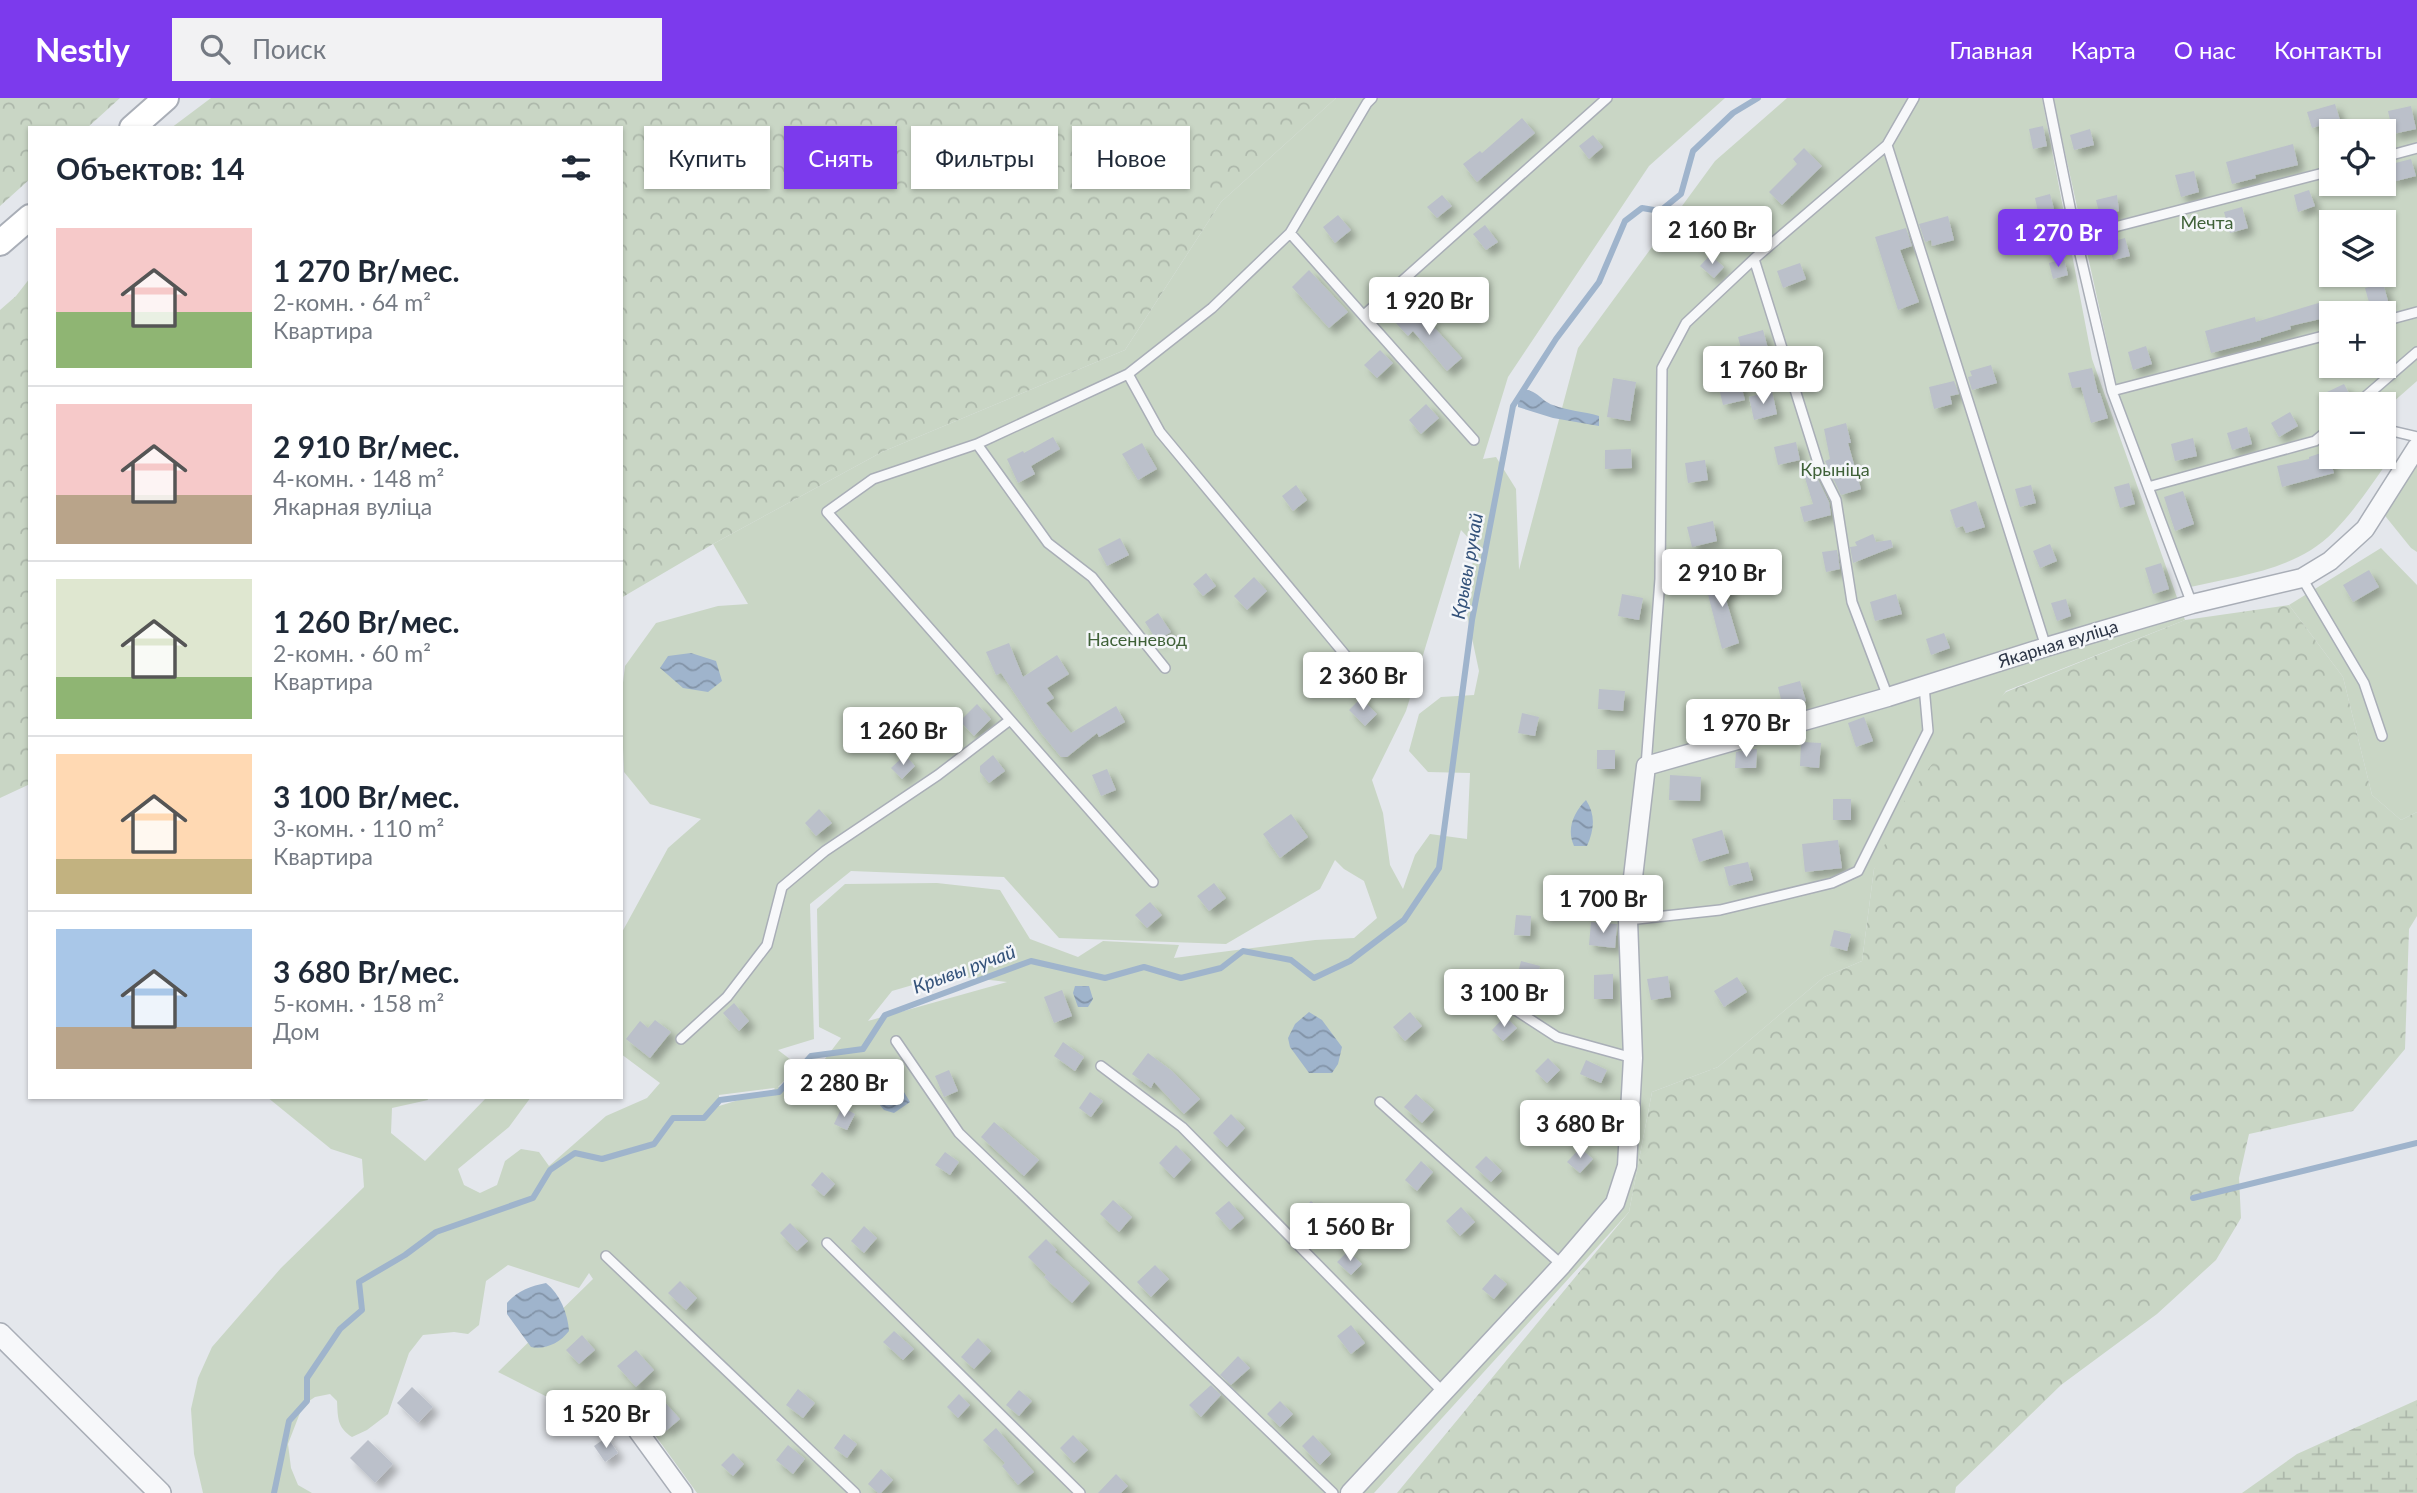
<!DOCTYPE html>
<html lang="ru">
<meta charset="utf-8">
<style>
:root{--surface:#fff;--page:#f2f2f3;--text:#1f2937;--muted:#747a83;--line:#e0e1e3;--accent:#7c3aed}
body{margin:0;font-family:Lato,sans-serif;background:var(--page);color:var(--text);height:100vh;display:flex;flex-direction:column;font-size:26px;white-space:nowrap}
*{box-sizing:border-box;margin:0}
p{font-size:23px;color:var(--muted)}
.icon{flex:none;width:38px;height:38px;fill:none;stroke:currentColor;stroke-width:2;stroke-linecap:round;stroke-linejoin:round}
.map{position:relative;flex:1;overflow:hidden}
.details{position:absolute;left:28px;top:28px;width:595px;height:973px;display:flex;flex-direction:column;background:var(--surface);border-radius:0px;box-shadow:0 2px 5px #0004}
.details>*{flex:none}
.banner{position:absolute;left:644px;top:28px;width:665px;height:63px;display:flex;gap:14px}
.buttons{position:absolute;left:2319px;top:21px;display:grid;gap:14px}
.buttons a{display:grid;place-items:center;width:77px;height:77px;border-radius:0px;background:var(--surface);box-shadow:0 2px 5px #0004;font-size:35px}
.price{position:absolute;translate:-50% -60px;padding:0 16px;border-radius:7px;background:#fff;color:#222;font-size:23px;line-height:46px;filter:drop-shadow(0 2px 4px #0008)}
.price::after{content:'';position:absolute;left:50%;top:42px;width:21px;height:16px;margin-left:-10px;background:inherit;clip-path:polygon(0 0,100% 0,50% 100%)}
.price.current{background:var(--accent);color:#fff}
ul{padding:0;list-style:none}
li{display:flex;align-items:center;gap:21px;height:175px;padding:0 28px}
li+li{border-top:2px solid var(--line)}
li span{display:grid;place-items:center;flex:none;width:196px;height:140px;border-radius:0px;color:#555}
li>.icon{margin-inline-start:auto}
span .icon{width:84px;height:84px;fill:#fffc;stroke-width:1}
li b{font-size:30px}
h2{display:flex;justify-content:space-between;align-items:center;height:84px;padding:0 28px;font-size:30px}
.chip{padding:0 24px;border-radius:0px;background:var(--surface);box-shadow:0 2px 5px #0004;font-size:24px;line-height:63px}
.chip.current{background:var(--accent);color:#fff}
header{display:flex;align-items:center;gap:42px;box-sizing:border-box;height:98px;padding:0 35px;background:var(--accent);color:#fff}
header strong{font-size:33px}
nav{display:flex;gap:38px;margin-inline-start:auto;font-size:24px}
.search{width:490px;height:63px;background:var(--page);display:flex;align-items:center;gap:18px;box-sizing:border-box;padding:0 24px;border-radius:0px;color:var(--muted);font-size:26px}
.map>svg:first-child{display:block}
.green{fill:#c9d6c5;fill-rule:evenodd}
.forest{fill:url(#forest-crowns)}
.wetland{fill:url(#wetland-marsh)}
.water{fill:url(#water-waves)}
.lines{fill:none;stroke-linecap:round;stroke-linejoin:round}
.stream{stroke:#9fb4cc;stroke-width:6}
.building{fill:#bbc0ca;filter:url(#shadow)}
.service-casing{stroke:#a9aeb7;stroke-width:12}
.minor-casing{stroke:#a9aeb7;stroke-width:21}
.tertiary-casing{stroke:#a9aeb7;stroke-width:24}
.secondary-casing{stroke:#a9aeb7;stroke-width:28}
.service{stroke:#f7f8fa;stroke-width:9}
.minor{stroke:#f7f8fa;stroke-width:18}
.tertiary{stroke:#f7f8fa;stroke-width:21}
.secondary{stroke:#fff;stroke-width:24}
.labels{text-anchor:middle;stroke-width:5;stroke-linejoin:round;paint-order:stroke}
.park-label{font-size:18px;fill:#3f6138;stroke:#f4f6f9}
.street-label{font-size:18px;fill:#2b3445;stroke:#f4f6f9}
.water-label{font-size:19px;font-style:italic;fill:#34527a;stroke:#f4f6f9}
</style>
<header>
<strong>Nestly</strong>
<div class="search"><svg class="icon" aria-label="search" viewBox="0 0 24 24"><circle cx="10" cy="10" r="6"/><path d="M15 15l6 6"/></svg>Поиск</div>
<nav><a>Главная</a><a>Карта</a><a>О нас</a><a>Контакты</a></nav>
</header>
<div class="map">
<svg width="2417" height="1395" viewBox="0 0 2417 1395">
<defs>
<pattern id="forest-crowns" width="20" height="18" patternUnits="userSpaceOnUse" patternTransform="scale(1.75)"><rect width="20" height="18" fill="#c9d6c5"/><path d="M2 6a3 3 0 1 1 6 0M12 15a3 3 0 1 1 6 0" fill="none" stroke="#adb8ab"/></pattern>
<pattern id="wetland-marsh" width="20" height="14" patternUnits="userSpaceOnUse" patternTransform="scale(1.75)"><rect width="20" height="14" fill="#c9d6c5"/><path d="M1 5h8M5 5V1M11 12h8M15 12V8" fill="none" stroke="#adb8ab"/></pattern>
<pattern id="water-waves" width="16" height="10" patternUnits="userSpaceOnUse" patternTransform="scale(1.75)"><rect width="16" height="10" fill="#9fb4cc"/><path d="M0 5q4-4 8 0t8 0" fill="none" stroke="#8293a7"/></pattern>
<filter id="shadow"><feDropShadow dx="6" dy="6" stdDeviation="3.5" flood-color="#0004"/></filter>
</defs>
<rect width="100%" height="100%" fill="#e4e7ec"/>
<path class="green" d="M1336,0h389l-76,68 -141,211 -25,82 13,-2 20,32 3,81 59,-222 137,-187 72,-63h255l50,261 93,261 -179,71 -132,178 -12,92 -38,16 -106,90 -66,25 -23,120 -255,281h-677l-71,-98 -53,15 -75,-38 95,-93 -4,-6 -10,15 -71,-23 -22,16 -7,44 -11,9 -14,-2 -31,3 -14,18 -21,61 -21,16 -15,7c-15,-10 -14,-19 -15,-36l-7,-7 -15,3 -12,8 -15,39 3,24 7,17 14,8h-109l-9,-39 -3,-45 7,-31 14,-31 69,-79 83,-81 -2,-28 -31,-10 -64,-52h160l1,3 -36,8 -1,25 34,28 62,-64h44l-22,30 -51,42 6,16 16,8 17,-8 8,-24 16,-12 18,3 10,14 57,-50 41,-18 13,-15 -39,-29v-120l47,-86 33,-29 -51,-15 -26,-32 -3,-73 4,-33 31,-43 62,-17 30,-2 -35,-60 169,-92 243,-102 96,-148zM1461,432l14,15 -9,65 13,61 -5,24 -33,2 -22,17 -10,37 19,21 42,1 -3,66 -37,-5 -15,21 -12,34 -13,-24 -7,-52 -11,-33 34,-69zM1335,762l9,9 20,12 13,37 -23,20 -39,2 -141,18 5,-13 -76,-4 -25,16 -48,-18 -30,-49 -63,-7 -92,1 -28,25 2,118 22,11 -30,39 -33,10 21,-21 -21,-16 36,-11 -4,-135 41,-33 153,6 55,61 167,6 94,-55zM947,877l60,7 -139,39 24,-30zM774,990l1,1 -56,17v-11z
M2053,0h364v283l-33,29v-6h-53v53h53v-4l5,7c-21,29 -47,71 -78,90 -37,23 -84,28 -125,38l-67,-191zM2331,33h53v53h-53zM2331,124h53v53h-53zM2331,215h53v53h-53z
M2417,367v87l-6,-4 -29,-36z
M2381,450l36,37v227l-16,8 -29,-25 -29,-118 -54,-72z"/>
<path class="forest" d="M0,0h120l-33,30h-57v51l-30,27z
M211,0h1125l-115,104 -96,148 -243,102 -169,92 -92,54v-470h-450z
M30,180v506l-30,14v-488l16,-14z
M2289,507l54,72 29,118 29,25 16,-8v104l-8,13 -4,120 -52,62 -104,23 -10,44 2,40 -25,42 -59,54 -96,71 -105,102 -1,6h-558l232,-281 23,-120 66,-25 106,-90 38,-16 12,-92 29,-66 38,-51 65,-60 179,-72z"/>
<path class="wetland" d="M2417,1302v93h-175l55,-39z"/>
<path class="water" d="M1523,291c16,2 17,11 30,16 15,6 30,6 46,11v10l-46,-8 -35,-11v-9z
M691,555l25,8 6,20 -14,11 -25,-4 -23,-20 8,-12z
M1586,702c10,15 8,30 1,46h-13c-8,-17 0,-34 12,-46z
M1075,888h14l4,13 -5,8h-10l-5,-14z
M1309,914l13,8 20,27 -4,17 -6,9h-23l-19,-26 -2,-9 7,-14z
M893,976l17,28 -16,11 -10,-3 -14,-17 1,-11 11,-7z
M546,1185c14,11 22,31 23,48 -9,12 -24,19 -38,16l-24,-33v-11c10,-12 24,-17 39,-20z"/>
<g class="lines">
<path class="stream" d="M2193,1100l224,-55
M274,1395l15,-72 18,-20v-23l33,-49 22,-19 -3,-28 46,-27 31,-23 97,-34 17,-28 25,-17 27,6 52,-15 19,-26h31l16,-18 59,-8 32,-36 52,-7 22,-34 146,-54 74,17 39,-11 37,11 40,-10 22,-17 48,9 23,18 36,-17 54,-41 35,-52 33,-248 41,-214 43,-67 43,-57 26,-61 17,-13 18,3 21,-17 12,-43 40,-38 25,-15"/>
</g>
<path class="building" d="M2335,6l5,16 -28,8 -5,-16z
M2411,8l5,23 -23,5 -5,-23z
M1522,20l13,15 -58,49 -14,-18 17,-13 2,2z
M2043,28l4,20 -14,3 -4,-20z
M2090,31l4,16 -20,5 -4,-15z
M1593,37l10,12 -14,12 -10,-13z
M2293,46l5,21 -43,10 1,3 -24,6 -6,-22z
M1804,50l18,18 -40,39 -13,-13 28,-28 -4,-5z
M2411,61l5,17 -24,6 -4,-17z
M2194,73l5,21 -18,5 -6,-22z
M2309,92l6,16 -17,6 -4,-17z
M2050,96l6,23 -16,4 -5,-23z
M1442,97l10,11 -15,12 -10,-11z
M2117,97l2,16 -19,5 -4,-16z
M2242,109l6,21 -18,5 -6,-21z
M1338,117l13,15 -16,13 -12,-16z
M1948,118l6,24 -22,6 -1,-6 -6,2 -6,-18z
M1485,127l13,17 -12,8 -13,-16z
M1906,130l6,18 -12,4 19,52 -21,8 -23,-73z
M2125,140l5,18 -17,4 -5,-17z
M1710,157l14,12 -10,11 -14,-12z
M2064,161l4,16 -15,4 -4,-16z
M1800,165l6,16 -23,9 -6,-17z
M1309,172l39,42 -19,16 -37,-41z
M2383,185l5,18 -18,5 -5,-18z
M2325,203l4,16 -39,9 1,3 -30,9v2l-50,13 -6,-22 50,-14 1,5z
M1413,206l49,54 -15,13 -34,-40 -5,5 -13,-14z
M1763,232l6,22 -25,7 -6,-22z
M2146,248l6,18 -19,6 -5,-18z
M1380,252l13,13 -16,15 -13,-13z
M1991,267l6,18 -25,7 -4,-13 4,-1 -2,-5z
M2092,270l6,25h2l8,25 -17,5 -10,-36 -9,1 -4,-15z
M1613,280l23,4 -6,39 -23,-4z
M1739,280l6,22 -22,5 -5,-21z
M1954,283l5,13 -9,2 2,8 -18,5 -5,-22z
M2344,286l8,15 -9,5h-10l-6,-12z
M1772,293l5,23 -23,6 -5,-23z
M1426,306l13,14 -18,16 -12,-14z
M2290,314l8,14 -19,11 -8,-14z
M1846,325l5,20h-3l13,46 -20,6 -16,-34 5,-2 -6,-30z
M2247,329l5,17 -20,6 -5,-17z
M1053,339l7,12 -29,17 4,8 -17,9 -11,-24 16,-8 1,2z
M2193,340l4,18 -22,5 -4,-17z
M1796,344l4,18 -22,5 -4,-18z
M1142,345l15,26 -19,11 -16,-26z
M1631,351l1,19 -27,1v-19z
M2327,353l7,22 -52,14 -5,-21 32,-7v-2z
M1705,362l3,20 -20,3 -3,-20z
M1811,367l18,37 2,13 -27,7 -4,-15 13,-3 -11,-36z
M2129,385l6,21 -15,4 -6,-21z
M1296,387l11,15 -14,11 -11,-15z
M2031,387l5,18 -16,4 -5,-18z
M2183,393l11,33 -19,7 -11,-34z
M1976,403l9,26 -19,6 -3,-7 -7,2 -6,-18z
M1713,423l4,20 -25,6 -5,-20z
M1873,436l3,8 15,-2 2,7 -40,16 -3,-16 7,-1 -2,-4z
M1120,440l9,17 -22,11 -9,-17z
M2050,446l7,17 -17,7 -7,-17z
M1837,452l3,19 -14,3 -4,-20z
M2161,465l8,26 -16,5 -8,-26z
M2369,472l10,17 -26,15 -10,-17z
M1206,475l10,13 -13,10 -10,-12z
M1726,475l6,21 -7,2 14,47 -17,6 -18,-70z
M1254,479l13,14 -20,19 -13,-14z
M1622,496l21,4 -4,22 -21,-4z
M1896,496l6,20 -27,7 -5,-19z
M2066,501l5,17 -14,5 -6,-18z
M1158,515l13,19 -14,9 -12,-19z
M1944,535l6,15 -19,7 -5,-16z
M1009,545l14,34 34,-22 12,19 -22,14 7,10 -8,5 25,30 45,-27 9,16 -26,15 -2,-4 -30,24h-6l-20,-24 -40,-60 -5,2 -10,-23z
M1800,583l6,20 -23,6 -5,-20z
M1599,591l26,2 -2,20 -25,-2z
M1361,600l16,16 -12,12 -16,-16z
M977,606l14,15 -17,17 -14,-15z
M1522,615l17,4 -4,19 -17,-3z
M1864,619l9,24 -17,6 -8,-24z
M1801,644l20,1 -2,25 -19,-2z
M1748,651h9l-1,19h-21l1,-16z
M1597,652h18v19h-18z
M905,657l10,11 -13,13 -11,-11z
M993,657l12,16 -16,12 -9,-11v-6z
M1107,671l9,21 -15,6 -9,-21z
M1670,677l31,2 -1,24 -31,-1z
M1833,701h18v21h-18z
M819,711l13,14 -16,13 -11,-13z
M1291,716l17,23 -28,21 -17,-24z
M1722,732l7,23 -30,9 -7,-23z
M1838,742l4,28 -37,4 -3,-28z
M1748,764l5,18 -24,6 -5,-19z
M1214,785l12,15 -17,13 -12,-15z
M1150,804l12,13 -15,13 -12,-13z
M1516,817l15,1 -1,20 -16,-1z
M1591,824l26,2 -2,24 -26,-3z
M1834,832l17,4 -4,17 -17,-5z
M1521,863l19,5 -6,24 -19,-5z
M1613,876v25h-19v-24z
M1465,878l13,14 -19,15 -12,-14z
M1668,878l3,21 -20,3 -4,-21z
M1737,879l10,15 -23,15 -10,-16z
M1062,892l10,26 -18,7 -10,-26z
M734,905l15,18 -10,10 -16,-18z
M1410,914l12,14 -17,15 -12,-14z
M1505,918l12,12 -14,13 -11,-11z
M655,922l16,12 -21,26 -24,-19 14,-18 8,7z
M1063,944l21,15 -9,14 -21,-15z
M1148,955l24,18 28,28 -16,15 -30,-32 -3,6 -19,-14z
M1548,960l12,12 -13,13 -12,-12z
M1586,962l21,10 -6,13 -21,-9z
M949,972l9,21 -14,6 -9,-21z
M1090,994l13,9 -12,16 -12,-9z
M1416,996l18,16 -12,13 -18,-16z
M842,1009l13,7 -8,16 -13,-6z
M1231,1016l14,14 -18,19 -14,-14z
M994,1024l45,38 -15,16 -43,-39z
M1176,1047l15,15 -17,18 -15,-15z
M1580,1050l13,11 -13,14 -13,-11z
M945,1054l14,10 -9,13 -15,-10z
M1486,1058l16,15 -11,11 -16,-15z
M1421,1063l12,11 -16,19 -12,-11z
M822,1074l13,12 -11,12 -13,-11z
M1113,1102l19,17 -13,15 -19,-18z
M1229,1103l15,17 -14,12 -15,-17z
M1311,1103l14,12 -17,18 -14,-12z
M1461,1109l14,15 -15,14 -14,-15z
M790,1125l18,18 -11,10 -17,-18z
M864,1128l13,12 -13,15 -13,-12z
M1046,1141l11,11 -2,2 35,31 -18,20 -28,-26 2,-2 -18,-18z
M1348,1153l14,13 -11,11 -14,-13z
M1155,1167l14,14 -18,18 -14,-15z
M1495,1176l12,10 -13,15 -12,-10z
M680,1183l17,17 -11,12 -18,-17z
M1351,1227l14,18 -14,11 -14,-18z
M894,1233l20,18 -11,11 -20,-18z
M582,1237l13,15 -16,14 -13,-14z
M978,1240l13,13 -17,18 -13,-12z
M636,1252l18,20 -18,17 -19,-21z
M1238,1258l12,12 -19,17 -11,-10z
M1211,1287l10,10 -20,22 -12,-12z
M412,1289l21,20 -15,16 -21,-20z
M798,1291l17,14 -12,15 -17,-13z
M1019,1292l13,11 -13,15 -13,-11z
M959,1296l11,11 -12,13 -11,-11z
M662,1301l18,20 -14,12 -17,-20z
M1280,1303l13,13 -13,13 -13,-13z
M996,1330l38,44 -16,13 -16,-19 3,-3 -22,-23z
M844,1336l13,10 -10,14 -13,-10z
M1073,1337l15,15 -14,13 -14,-15z
M1313,1337l18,19 -11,11 -18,-19z
M607,1339l11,16 -13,9 -11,-16z
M368,1342l25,24 -18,19 -25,-25z
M788,1347l17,14 -12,15 -17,-14z
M733,1355l11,11 -11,12 -12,-11z
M881,1371l12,11 -12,13h-3l-10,-9z
M1116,1376l12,12 -7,7h-23z"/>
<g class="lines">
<defs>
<path id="service" d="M1372,0l-5,5 -77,130 184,207
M2048,0l28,139 36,154 80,213
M1887,47l159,502
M2384,59l33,-9
M2076,139l255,-66
M1754,161l65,207 17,34 16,102 36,95
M1364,217l243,-217
M2384,223l33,-9
M1128,276l32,58 201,242
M2112,293l219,-57
M2357,306l60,-52
M2384,327l4,5 29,7
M977,346l-104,35 -46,33 326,370
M2148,389l167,-46 16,-13
M2302,480l62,105 18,53
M1165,570l-73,-91 -44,-34 -71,-99 151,-70 84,-66 78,-75
M1646,668l14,-187 2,-211 24,-45 68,-64 133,-114 27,-47
M1628,822l92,-10 112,-27 26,-12 70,-140 -4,-45
M1494,898l63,41 76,21
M681,941l46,-42 40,-52 15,-58 43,-36 113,-76 72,-55
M896,943l63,92 374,360
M1101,968l81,61 262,266
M1380,1004l182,163
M827,1145l253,250
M606,1158l249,237"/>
<path id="minor" d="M619,1307l64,88
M1350,1395l212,-228 53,-62 12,-37 6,-108 -5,-138 18,-154 242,-69 158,-50 146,-43 110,-26 28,-17 35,-32 52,-82"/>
<path id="tertiary" d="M0,1236l160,159"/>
<path id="secondary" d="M132,30l34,-30
M0,145l30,-26"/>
</defs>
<use href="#service" class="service-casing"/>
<use href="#minor" class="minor-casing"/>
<use href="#tertiary" class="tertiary-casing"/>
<use href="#secondary" class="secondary-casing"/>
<use href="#service" class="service"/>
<use href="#minor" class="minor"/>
<use href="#tertiary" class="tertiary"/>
<use href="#secondary" class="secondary"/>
</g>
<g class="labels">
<g class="park-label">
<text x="2207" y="131">Мечта</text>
<text x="1835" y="378">Крыніца</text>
<text x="1137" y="548">Насенневод</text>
</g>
<g class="street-label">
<text transform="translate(2058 546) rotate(-17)" y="6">Якарная вуліца</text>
</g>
<g class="water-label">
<text transform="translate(1467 468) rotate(-80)" y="7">Крывы ручай</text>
<text transform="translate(964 871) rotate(-20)" y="7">Крывы ручай</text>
</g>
</g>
</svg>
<div class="buttons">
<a><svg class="icon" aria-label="locate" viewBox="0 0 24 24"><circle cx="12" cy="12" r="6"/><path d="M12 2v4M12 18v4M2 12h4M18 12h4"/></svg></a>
<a><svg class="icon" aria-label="layers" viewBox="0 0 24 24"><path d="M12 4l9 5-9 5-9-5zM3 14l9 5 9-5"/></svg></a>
<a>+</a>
<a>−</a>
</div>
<b class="price" style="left:1712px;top:168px">2 160 Br</b>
<b class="price current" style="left:2058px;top:171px">1 270 Br</b>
<b class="price" style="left:1429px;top:239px">1 920 Br</b>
<b class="price" style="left:1763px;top:308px">1 760 Br</b>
<b class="price" style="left:1722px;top:511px">2 910 Br</b>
<b class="price" style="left:1363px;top:614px">2 360 Br</b>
<b class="price" style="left:1746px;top:661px">1 970 Br</b>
<b class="price" style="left:903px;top:669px">1 260 Br</b>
<b class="price" style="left:1603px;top:837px">1 700 Br</b>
<b class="price" style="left:1504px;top:931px">3 100 Br</b>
<b class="price" style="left:844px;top:1021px">2 280 Br</b>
<b class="price" style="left:1580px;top:1062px">3 680 Br</b>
<b class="price" style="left:1350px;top:1165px">1 560 Br</b>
<b class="price" style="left:606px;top:1352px">1 520 Br</b>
<div class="banner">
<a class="chip">Купить</a>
<a class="chip current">Снять</a>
<a class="chip">Фильтры</a>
<a class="chip">Новое</a>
</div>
<section class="details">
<h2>Объектов: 14<svg class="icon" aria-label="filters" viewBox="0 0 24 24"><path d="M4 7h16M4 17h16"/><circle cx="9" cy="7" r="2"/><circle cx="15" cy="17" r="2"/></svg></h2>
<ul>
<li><span style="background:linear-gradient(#f6c9c9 60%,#8fb573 0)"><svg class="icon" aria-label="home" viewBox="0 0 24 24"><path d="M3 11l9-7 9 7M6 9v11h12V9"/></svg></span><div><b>1 270 Br/мес.</b><p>2-комн. · 64 m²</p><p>Квартира</p></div></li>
<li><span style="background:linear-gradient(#f6c9c9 65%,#b9a48a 0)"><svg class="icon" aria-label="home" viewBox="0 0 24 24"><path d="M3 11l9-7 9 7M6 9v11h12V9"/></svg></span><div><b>2 910 Br/мес.</b><p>4-комн. · 148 m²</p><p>Якарная вуліца</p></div></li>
<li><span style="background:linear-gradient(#dfe7d0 70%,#8fb573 0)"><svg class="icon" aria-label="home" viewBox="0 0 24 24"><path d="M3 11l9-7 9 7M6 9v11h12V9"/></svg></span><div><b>1 260 Br/мес.</b><p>2-комн. · 60 m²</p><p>Квартира</p></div></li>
<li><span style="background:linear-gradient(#ffd9b3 75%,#c2b280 0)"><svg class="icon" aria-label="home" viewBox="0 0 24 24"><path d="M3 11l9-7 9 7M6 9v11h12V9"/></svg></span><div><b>3 100 Br/мес.</b><p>3-комн. · 110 m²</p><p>Квартира</p></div></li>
<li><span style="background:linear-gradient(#a9c7e8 70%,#b9a48a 0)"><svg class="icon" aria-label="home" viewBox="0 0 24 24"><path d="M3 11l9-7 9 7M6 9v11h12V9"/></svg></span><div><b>3 680 Br/мес.</b><p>5-комн. · 158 m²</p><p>Дом</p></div></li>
</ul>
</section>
</div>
